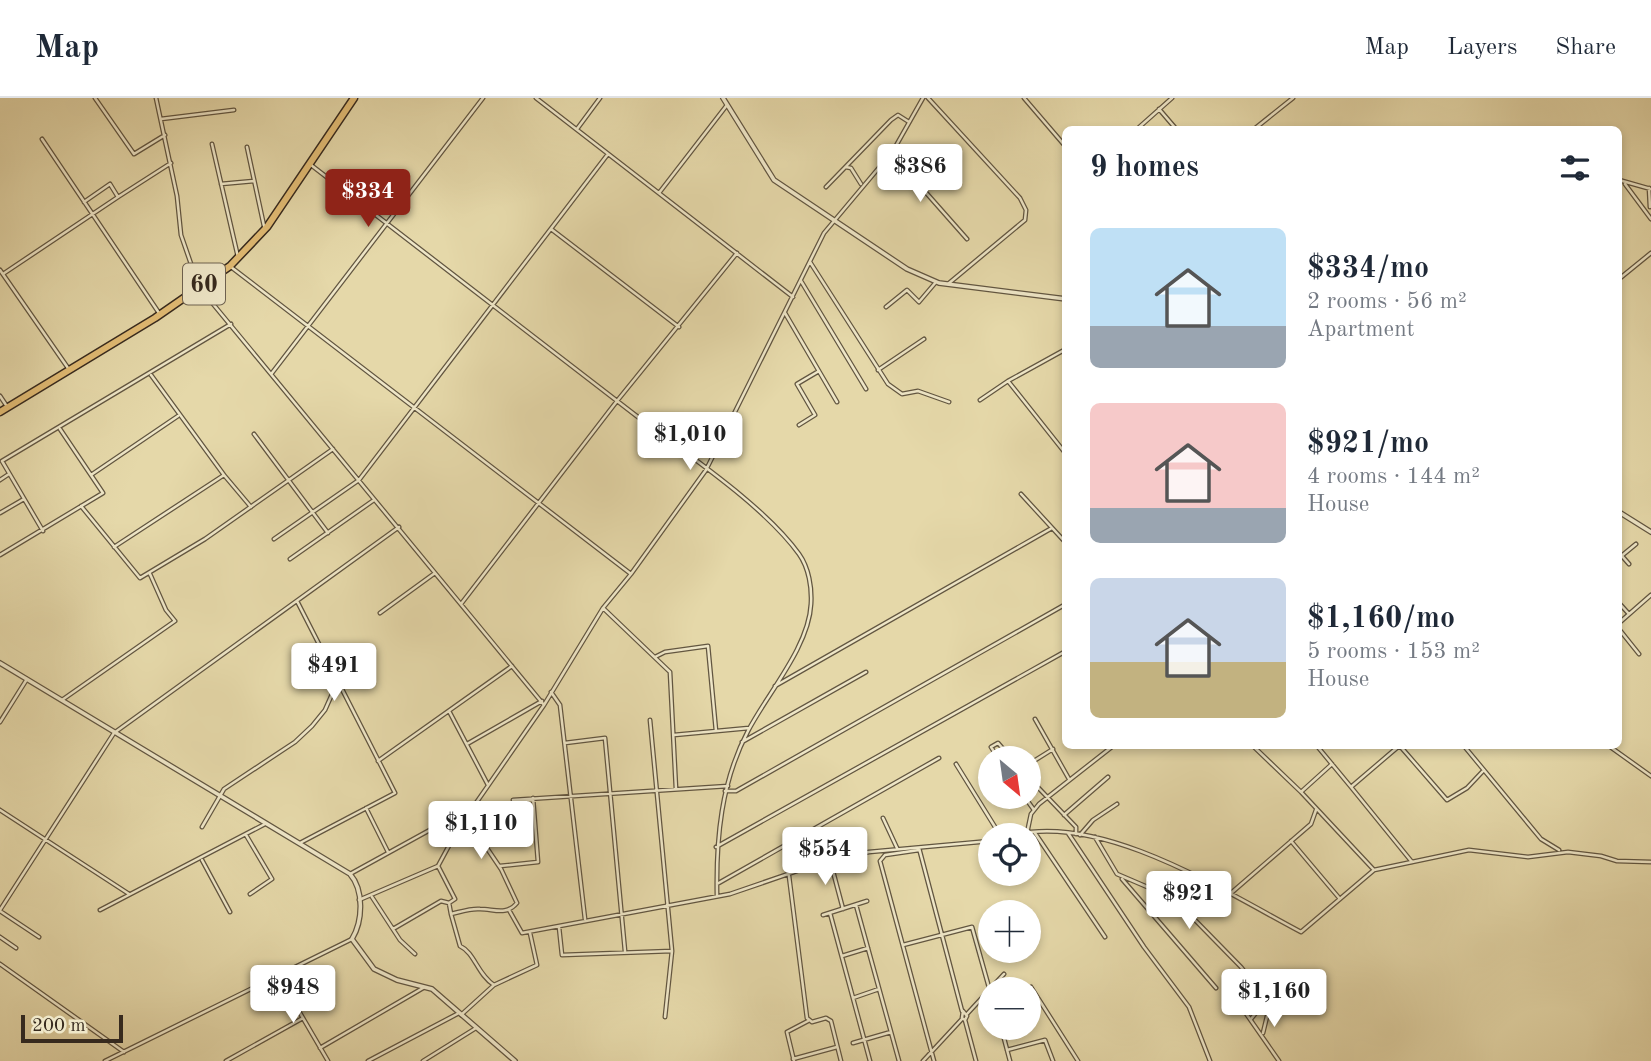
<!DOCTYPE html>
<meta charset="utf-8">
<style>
:root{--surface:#fff;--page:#f6f6f7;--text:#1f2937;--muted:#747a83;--line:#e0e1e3;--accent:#8f2418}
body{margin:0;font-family:"Old Standard TT",serif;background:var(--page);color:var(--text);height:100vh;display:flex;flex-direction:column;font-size:26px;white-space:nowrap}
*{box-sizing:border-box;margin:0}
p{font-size:23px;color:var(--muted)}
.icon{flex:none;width:38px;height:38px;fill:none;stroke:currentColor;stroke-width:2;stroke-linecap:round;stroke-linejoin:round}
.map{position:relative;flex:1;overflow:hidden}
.drawer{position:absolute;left:1062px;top:28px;width:560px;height:623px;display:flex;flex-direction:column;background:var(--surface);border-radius:10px;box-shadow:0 4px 10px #0003}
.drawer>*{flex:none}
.needle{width:46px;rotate:151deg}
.controls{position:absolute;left:978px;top:648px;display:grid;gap:14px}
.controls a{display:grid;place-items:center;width:63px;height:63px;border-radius:50%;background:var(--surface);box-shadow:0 4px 10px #0003;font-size:35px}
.scale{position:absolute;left:21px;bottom:18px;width:102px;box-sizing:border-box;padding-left:7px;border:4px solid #372a1e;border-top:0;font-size:19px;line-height:24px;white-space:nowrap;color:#372a1e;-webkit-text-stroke:5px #eee6c7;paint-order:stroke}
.price{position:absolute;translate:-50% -60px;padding:0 16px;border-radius:7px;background:#fff;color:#222;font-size:23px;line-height:46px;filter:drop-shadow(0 2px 4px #0008)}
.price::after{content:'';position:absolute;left:50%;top:42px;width:21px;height:16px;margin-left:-10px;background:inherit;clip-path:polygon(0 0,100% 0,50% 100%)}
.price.active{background:var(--accent);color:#fff}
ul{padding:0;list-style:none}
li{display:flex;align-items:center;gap:21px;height:175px;padding:0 28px}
li span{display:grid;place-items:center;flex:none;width:196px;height:140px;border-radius:10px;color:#555}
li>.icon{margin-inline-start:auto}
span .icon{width:84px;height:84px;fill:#fffc;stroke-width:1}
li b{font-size:30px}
h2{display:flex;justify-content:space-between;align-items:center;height:84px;padding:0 28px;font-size:30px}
header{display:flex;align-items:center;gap:42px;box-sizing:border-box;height:98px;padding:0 35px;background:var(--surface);border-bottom:2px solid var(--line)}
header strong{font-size:33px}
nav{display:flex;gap:38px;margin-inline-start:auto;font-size:24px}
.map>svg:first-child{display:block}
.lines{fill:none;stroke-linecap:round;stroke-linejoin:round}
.minor-casing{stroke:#625641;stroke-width:5}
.tertiary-casing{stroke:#625641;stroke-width:6}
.trunk-casing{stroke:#372a1e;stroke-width:9}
.minor{stroke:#eee6c7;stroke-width:2.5}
.tertiary{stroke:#eee6c7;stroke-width:3.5}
.trunk{stroke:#e2bc74;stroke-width:6}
.labels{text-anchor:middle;stroke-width:7;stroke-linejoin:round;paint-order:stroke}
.shield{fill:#eee6c7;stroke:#6e6251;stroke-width:2}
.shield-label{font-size:24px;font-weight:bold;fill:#372a1e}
</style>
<header>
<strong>Map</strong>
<nav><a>Map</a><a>Layers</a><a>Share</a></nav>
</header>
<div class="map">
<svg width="1651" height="963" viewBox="0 0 1651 963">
<rect width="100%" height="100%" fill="#e5d8a9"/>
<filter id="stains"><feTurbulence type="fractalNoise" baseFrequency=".00286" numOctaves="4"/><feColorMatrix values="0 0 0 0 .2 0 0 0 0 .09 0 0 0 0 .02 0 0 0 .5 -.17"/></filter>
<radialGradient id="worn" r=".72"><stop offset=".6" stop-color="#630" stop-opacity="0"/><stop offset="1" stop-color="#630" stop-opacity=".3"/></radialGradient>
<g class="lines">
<defs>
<path id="minor" d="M95,0l39,56 31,-19
M156,0l21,98 4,39 18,52 345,418
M536,0l257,199
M928,0l92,100 6,12 -1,10 -77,64
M1024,0l42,49
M1159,11l18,21
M161,21l73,-9
M577,31l23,-31
M1136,32l36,-32
M1253,32l40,-32
M42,41l117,174
M212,46l26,113
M247,49l17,79
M891,55l76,86
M311,67c108,83 215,166 323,249 49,38 129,90 165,140 10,14 13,34 12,50 -2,43 -44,90 -63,127 -27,51 -32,108 -31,164
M846,69l5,1 10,16
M1619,82l32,9
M221,86l33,-3
M1625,86l26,35
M826,89l65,-67 7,-5 11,7
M1649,90l1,19
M659,95l68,-88
M84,104l26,-18 8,13 53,-34
M551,131l128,98
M810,164l78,122 14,10 16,-3 31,11
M231,169l400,307
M0,172l68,98
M3,176l115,-77
M1619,181l32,-26
M801,183l65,108
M886,209l21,-17 12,12 17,-20
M785,215l52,89
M1066,251l-58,32 58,73
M878,272l46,-31
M272,275l211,-275
M0,298l6,9
M980,302l28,-19
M799,327l16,-10 -18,-31 22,-13
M254,336l74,99
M91,377l87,-59
M224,377l27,32
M0,382l9,-6
M1021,396l45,49
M81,408l59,72 65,-39 128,-90
M0,415l24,-14
M43,433l-41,-70 229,-137
M274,441l85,-59 249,-326
M114,449l110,-72 -73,-100
M0,457l103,-62 -43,-64
M1622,458l7,8
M1619,460l17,-14
M290,461l84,-59
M297,503l98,192 -95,50
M1619,505l10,11
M461,506l156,-203 120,-148
M603,510l67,64 6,117
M380,515l55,-40
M1619,525l32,-28
M1619,531l20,25
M655,559l10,-5 43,-6 8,85
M775,588l277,-158
M551,594l9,13 25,214
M62,602l113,-79 -9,-11 -16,-36
M449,613l39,74
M1035,621l34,60
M650,622l22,231 -7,66
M0,624l27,-43
M674,637l75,-7
M742,644l124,-70
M565,645l40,-5 20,213
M467,646l75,-43
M1253,648l48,46 31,-28
M1317,648l34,41 48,-41
M1400,648l47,54 20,-12 17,-18
M1464,648l77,93 18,11
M1609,648l42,30
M998,660l-7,-11 7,-4 13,15
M378,663l134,-95
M956,666l44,71
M1029,666l24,-15
M1029,680l47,49v7
M1351,689l61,75
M725,693h11l330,-187
M1024,698l10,14
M513,702l215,-14
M366,710l22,44
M0,712l129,84
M1064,717l44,-38
M883,720l14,30
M202,729l22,-38 71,-47 17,-16 13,-16 12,-27
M1027,735l4,-19 8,-10 74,-58
M1035,735l70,104
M1068,735l76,114 45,60 21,54
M246,737l26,44 -22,15
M1014,737c90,-22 211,57 287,97l73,-62 -73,-78
M1080,737l13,-15 24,-16
M1095,739l22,37 42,18 35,27 47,48 26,34 18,-10
M1291,743l49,58
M716,749l350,-196
M919,750l43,163
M919,752l-34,5 -5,6 54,200
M202,762l28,52
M830,762l13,49
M438,768l17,33 -6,4
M500,768l38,-4 -5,-64
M1374,772l95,-20 59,7 40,-5 33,4 16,5 34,1
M350,776l98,-54 10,9
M789,778l18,142 5,4 14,-4 5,3 10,40
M1122,781l94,109
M717,786l222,-126
M1230,796l81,-70 5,-14
M372,799l28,43 15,14
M359,802l79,-34 20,-37 86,-124 59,-97 28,-34 75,-104 118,-237 69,-82 30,-53
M856,807l43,156
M0,812l114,-177 285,-206
M100,812l165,-86
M509,812l13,23 208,-39 96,-33 43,-9 121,-11
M0,813l39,26
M830,815l40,148
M451,816l9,32c15,7 17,28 34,39
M823,817l44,-14
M559,829l3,28 110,-4
M393,831l48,-28 8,2 2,11c9,-2 20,-6 29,-5 14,0 26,7 37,-6l-16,-34 -35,-52
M0,839l16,11
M903,847l69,-18 18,64
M842,858l26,-8
M0,866l124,88
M279,879l49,84
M1031,889l47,74
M1263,898l-16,6 -2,10 34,49
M853,900l26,-9
M967,916l37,-40
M461,917l33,-30 43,-20 -7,-32
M1251,921l9,-11 1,-12
M965,922l2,-4 -4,-5 -1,7 3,2 11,41
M1001,929l9,34
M1263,935l7,-29
M853,945l38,-11
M320,950l103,-60
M1007,952l38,-10 8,21
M793,961l44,-12
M105,963l247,-122
M226,963l77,-43
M368,963l91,-48
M423,963l53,-33
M794,963l-7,-29 21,-11
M923,963l39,-42"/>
<path id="tertiary" d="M723,0l51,82 133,89 32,14 127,16
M1619,414l32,20
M0,565l350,211c14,16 13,47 2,65l22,30 23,11 35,9 83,72"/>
<path id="trunk" d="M0,314l155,-94 75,-52 37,-39 87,-129"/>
</defs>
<use href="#minor" class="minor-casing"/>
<use href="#tertiary" class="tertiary-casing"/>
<use href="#trunk" class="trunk-casing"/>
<use href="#minor" class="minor"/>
<use href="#tertiary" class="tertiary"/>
<use href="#trunk" class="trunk"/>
</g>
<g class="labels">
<rect class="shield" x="183" y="165.5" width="42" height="41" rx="5"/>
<g class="shield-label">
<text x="204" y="194">60</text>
</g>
</g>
<rect width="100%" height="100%" filter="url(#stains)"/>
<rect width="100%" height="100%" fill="url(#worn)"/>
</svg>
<div class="controls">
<a><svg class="needle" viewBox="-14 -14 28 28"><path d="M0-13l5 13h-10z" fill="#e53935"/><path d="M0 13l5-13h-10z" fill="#747a83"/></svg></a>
<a><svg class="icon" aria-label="locate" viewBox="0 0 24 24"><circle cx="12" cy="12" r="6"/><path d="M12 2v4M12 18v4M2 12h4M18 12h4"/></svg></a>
<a>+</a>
<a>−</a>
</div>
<div class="scale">200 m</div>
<b class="price" style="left:920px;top:106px">$386</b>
<b class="price active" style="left:368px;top:131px">$334</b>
<b class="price" style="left:690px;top:374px">$1,010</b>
<b class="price" style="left:334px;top:605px">$491</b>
<b class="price" style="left:481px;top:763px">$1,110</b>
<b class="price" style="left:825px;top:789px">$554</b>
<b class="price" style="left:1189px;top:833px">$921</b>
<b class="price" style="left:293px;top:927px">$948</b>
<b class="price" style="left:1274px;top:931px">$1,160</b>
<section class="drawer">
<h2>9 homes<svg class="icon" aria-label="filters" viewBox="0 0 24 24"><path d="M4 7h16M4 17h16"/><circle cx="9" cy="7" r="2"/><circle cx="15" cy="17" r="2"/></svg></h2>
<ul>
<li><span style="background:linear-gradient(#bfe0f5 70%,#9aa5b1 0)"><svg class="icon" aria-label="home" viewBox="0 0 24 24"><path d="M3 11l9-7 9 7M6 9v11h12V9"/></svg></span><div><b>$334/mo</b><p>2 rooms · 56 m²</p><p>Apartment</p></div></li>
<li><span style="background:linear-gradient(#f6c9c9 75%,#9aa5b1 0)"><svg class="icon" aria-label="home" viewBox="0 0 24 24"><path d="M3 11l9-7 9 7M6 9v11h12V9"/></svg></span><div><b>$921/mo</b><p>4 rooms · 144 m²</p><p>House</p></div></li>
<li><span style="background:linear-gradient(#c9d6e8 60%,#c2b280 0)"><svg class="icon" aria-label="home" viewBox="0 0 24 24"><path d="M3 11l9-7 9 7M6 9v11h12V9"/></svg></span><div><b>$1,160/mo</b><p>5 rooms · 153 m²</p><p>House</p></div></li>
</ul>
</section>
</div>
